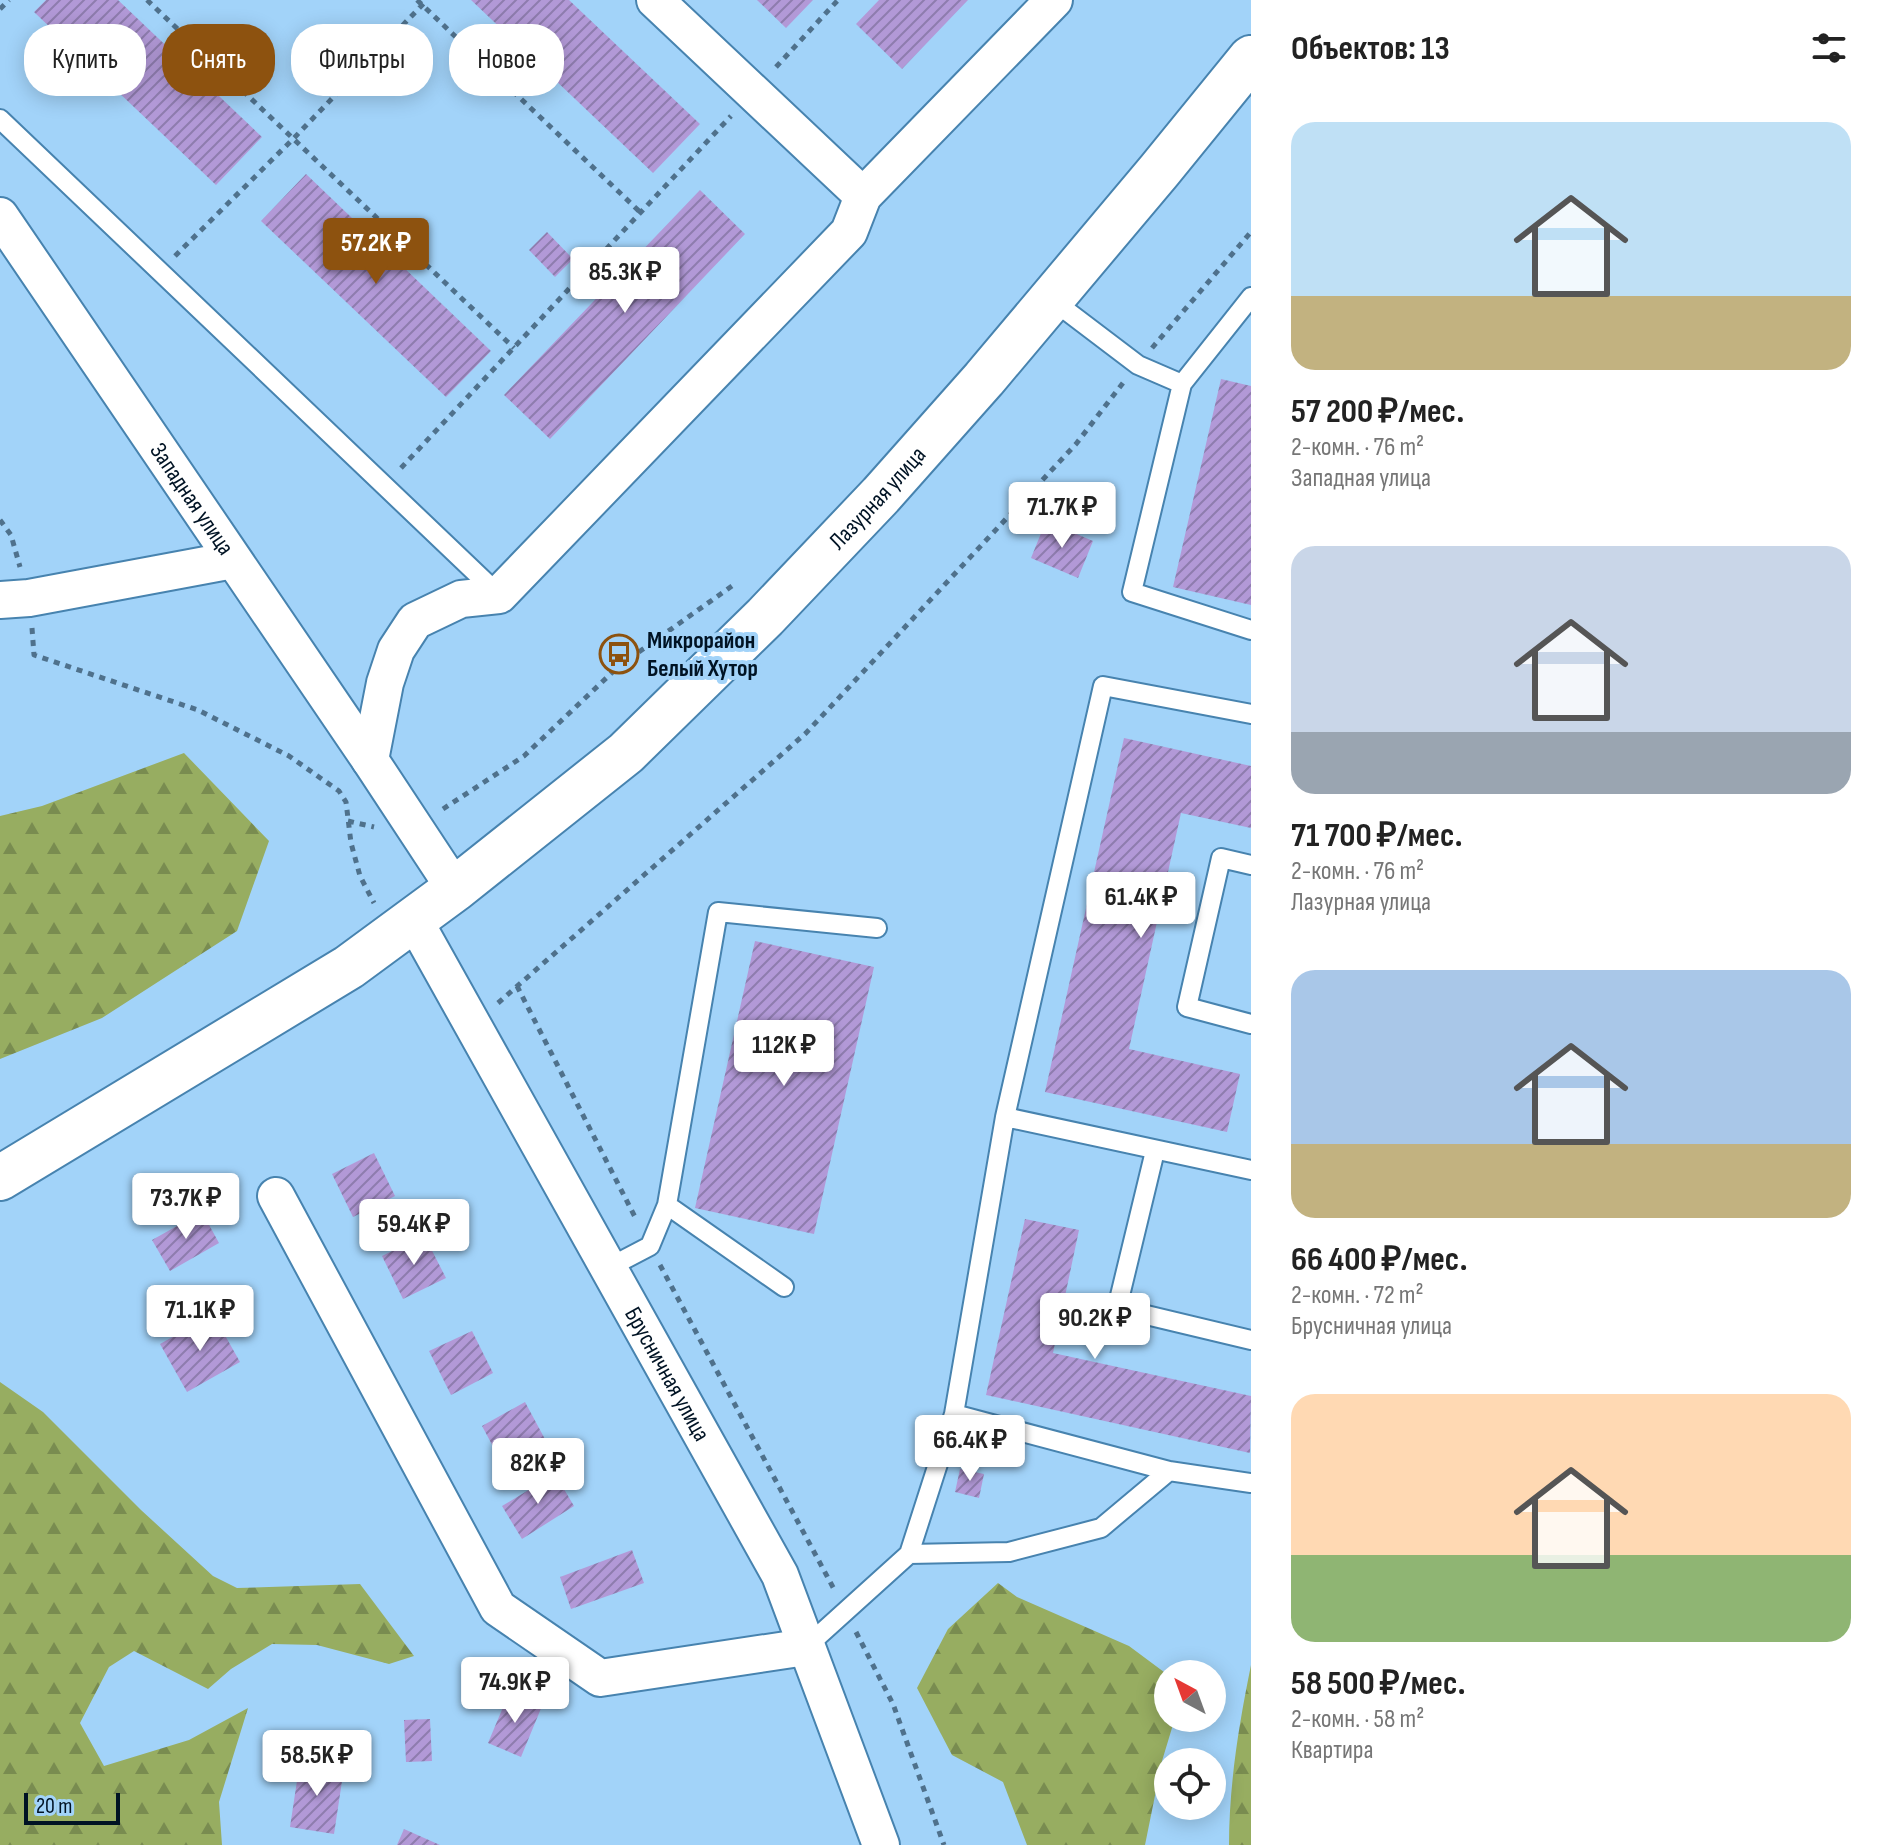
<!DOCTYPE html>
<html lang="ru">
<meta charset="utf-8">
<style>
:root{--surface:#fff;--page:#f2f2f2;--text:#222;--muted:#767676;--accent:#8d520f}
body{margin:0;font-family:"Sofia Sans Condensed",sans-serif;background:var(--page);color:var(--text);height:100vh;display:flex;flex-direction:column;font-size:30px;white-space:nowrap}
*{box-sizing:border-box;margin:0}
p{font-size:26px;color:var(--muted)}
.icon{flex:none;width:44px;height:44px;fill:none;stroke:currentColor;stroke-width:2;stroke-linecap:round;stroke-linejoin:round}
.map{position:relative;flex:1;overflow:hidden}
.sheet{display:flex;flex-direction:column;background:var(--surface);width:640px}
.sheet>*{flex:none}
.banner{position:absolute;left:24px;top:24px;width:760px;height:72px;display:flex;gap:16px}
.needle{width:52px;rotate:319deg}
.fabs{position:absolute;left:1154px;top:1660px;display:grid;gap:16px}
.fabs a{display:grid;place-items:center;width:72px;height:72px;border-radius:50%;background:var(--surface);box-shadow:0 4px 20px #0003;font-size:40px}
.scale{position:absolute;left:24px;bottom:20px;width:96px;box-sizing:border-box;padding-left:8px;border:4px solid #001324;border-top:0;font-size:22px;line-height:28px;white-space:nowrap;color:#001324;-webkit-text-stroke:6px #a2d3f9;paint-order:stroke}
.price{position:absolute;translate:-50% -68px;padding:0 18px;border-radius:8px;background:#fff;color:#222;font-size:26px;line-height:52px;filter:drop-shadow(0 2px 4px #0008)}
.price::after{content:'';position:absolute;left:50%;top:48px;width:24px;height:18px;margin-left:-12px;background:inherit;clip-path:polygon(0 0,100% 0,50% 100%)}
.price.on{background:var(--accent);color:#fff}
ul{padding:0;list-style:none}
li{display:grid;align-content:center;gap:16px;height:424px;padding:0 40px}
li span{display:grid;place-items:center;height:248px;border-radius:24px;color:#555}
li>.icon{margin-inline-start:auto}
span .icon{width:144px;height:144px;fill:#fffc;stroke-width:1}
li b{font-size:34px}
h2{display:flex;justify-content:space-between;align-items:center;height:96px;padding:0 40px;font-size:34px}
.tag{padding:0 28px;border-radius:32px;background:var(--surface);box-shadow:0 4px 20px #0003;font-size:28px;line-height:72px}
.tag.on{background:var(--accent);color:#fff}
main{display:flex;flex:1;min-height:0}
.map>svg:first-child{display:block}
.forest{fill:url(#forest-firs)}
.building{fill:url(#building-hatch)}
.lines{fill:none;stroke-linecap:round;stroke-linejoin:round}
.service-casing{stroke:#4783af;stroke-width:22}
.minor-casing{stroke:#4783af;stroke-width:40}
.tertiary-casing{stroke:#4783af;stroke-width:48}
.path{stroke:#4f718c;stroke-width:5;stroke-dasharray:6 6;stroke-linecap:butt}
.service{stroke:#fff;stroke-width:18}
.minor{stroke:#fff;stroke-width:36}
.tertiary{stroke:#fff;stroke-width:44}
.labels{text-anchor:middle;stroke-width:8;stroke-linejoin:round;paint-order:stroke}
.street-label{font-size:24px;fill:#001324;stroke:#a2d3f9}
.poi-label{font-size:24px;font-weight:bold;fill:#001324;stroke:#a2d3f9;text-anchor:start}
</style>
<main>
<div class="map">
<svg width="1251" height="1845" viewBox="0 0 1251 1845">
<defs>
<pattern id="forest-firs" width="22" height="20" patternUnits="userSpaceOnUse" patternTransform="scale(2)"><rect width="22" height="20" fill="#97ad61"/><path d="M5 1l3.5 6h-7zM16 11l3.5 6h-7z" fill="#798c50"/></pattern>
<pattern id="building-hatch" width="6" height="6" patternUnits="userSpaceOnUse" patternTransform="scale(2)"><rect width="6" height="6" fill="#b299d7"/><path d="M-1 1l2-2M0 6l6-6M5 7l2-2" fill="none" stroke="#8e7cae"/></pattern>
</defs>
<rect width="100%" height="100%" fill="#a2d3f9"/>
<path class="forest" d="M184,753l85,88 -32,90 -135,87 -102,41v-243l42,-10z
M0,1382l43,30 98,98 72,66 24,12 123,-4 54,72 -25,8 -72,-19 -45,-1 -41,25 -23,20 -74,-38 -25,16 -29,56 24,43 85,-26 59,-32 -29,94 3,43h-222z
M998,1583l19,14 112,49 39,29v43h7l-13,43 -17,84h-118l-24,-63 -51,-27 -35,-67 31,-59z
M1251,1665v180h-22c0,-60 10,-121 22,-180z"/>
<path class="building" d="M46,0h72l144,137 -46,48 -182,-173z
M471,0h98l131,124 -47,49z
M757,0h56l-27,28z
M879,0h89l-66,69 -46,-45z
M306,174l185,177 -45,46 -185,-176z
M700,190l45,44 -195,205 -46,-44z
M547,232l26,27 -18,18 -26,-27z
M1221,379l30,7v219l-78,-18z
M1046,521l47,20 -15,37 -47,-20z
M1124,738l127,28v62l-70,-15 -52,236 111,25 -13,58 -182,-40z
M755,941l119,26 -60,267 -119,-26z
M374,1153l21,43 -42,21 -21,-43z
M202,1212l17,31 -49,28 -18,-31z
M1025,1219l54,11 -26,123 198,43 -1,57 -264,-58z
M424,1235l22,43 -43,21 -21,-43z
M213,1314l27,48 -53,30 -27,-48z
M472,1331l21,42 -42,22 -22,-44z
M525,1402l21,39 -43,24 -21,-39z
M960,1469l24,5 -5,24 -24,-6z
M555,1474l19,32 -52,33 -20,-33z
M632,1550l12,33 -73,26 -11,-32z
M509,1693l33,13 -21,51 -33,-14z
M430,1719l2,42 -26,1 -2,-42z
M300,1761l44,7 -10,66 -44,-7z
M404,1829l36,16h-43z"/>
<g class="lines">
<defs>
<path id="service" d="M0,119l497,474
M1051,299l87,66 44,19 -50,208 119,38
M1182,384l69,-87
M1251,865l-30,-7 -34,149 64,17
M1005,1117l246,53
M1155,1151l-38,157 134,32
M667,1205l117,82
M608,1268l42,-22 17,-41 51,-293 159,16
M954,1414l215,57 82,12
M909,1554l100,-2 92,-24 68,-57
M806,1647l103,-93 45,-140 51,-297 98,-431 148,28"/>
<g id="minor">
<path d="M655,0l208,196"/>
<path id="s1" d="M0,216l370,544 85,129"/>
<path d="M0,600l29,-2 204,-38"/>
<path d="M370,760l15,-77 11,-33 19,-29 46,-22 38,-4 350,-363 14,-36 191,-196"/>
<path id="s2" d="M414,920l366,655 101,270"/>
<path d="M276,1196l222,412 102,70 206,-31"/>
</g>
<g id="tertiary">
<path id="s3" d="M0,1178l349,-211 106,-78 171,-136 139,-136 116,-122 103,-116 175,-208 92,-113"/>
</g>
</defs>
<use href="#service" class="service-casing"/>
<use href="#minor" class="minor-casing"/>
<use href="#tertiary" class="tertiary-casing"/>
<path class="path" d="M147,0l367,348
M417,0l223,212
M0,9l9,-9
M776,67l62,-67
M175,256l118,-117 134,-139
M1152,348l99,-116
M401,468l330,-352
M0,520l11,15 9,32
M32,628l2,27 164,55 91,46 50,35 7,11 5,41 9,33 14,27
M443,809l81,-53 95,-90 113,-80
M348,821l26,6
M517,986l118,231
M498,1003l308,-270 270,-289 47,-61
M660,1265l175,326
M856,1632l37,72 51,141"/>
<use href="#service" class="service"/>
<use href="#minor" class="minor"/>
<use href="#tertiary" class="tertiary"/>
</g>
<defs>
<symbol id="bus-ring" viewBox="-11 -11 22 22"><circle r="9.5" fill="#a2d3f9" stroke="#8d520f" stroke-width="1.5"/><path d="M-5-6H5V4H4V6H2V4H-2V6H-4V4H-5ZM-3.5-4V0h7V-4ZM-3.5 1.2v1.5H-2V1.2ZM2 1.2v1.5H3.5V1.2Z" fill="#8d520f"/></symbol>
</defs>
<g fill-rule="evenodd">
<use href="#bus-ring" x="597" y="632" width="44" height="44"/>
</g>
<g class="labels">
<g class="street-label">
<text dy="8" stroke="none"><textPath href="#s3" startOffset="1116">Лазурная улица</textPath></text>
<text dy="8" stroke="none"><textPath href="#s1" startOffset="342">Западная улица</textPath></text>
<text dy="8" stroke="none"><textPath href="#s2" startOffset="520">Брусничная улица</textPath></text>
</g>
<g class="poi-label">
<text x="647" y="648">Микрорайон<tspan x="647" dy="28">Белый Хутор</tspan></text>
</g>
</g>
</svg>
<div class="fabs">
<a><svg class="needle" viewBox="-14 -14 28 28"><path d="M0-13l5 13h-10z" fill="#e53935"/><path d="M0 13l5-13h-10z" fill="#767676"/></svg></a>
<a><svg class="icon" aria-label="locate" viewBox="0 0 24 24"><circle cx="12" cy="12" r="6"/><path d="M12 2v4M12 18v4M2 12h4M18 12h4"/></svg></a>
</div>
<div class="scale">20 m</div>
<b class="price on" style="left:376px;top:286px">57.2K ₽</b>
<b class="price" style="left:625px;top:315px">85.3K ₽</b>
<b class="price" style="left:1062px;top:550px">71.7K ₽</b>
<b class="price" style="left:1141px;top:940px">61.4K ₽</b>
<b class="price" style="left:784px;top:1088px">112K ₽</b>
<b class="price" style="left:186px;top:1241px">73.7K ₽</b>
<b class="price" style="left:414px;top:1267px">59.4K ₽</b>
<b class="price" style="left:200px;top:1353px">71.1K ₽</b>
<b class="price" style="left:1095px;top:1361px">90.2K ₽</b>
<b class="price" style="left:970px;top:1483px">66.4K ₽</b>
<b class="price" style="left:538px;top:1506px">82K ₽</b>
<b class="price" style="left:515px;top:1725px">74.9K ₽</b>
<b class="price" style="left:317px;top:1798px">58.5K ₽</b>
<div class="banner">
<a class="tag">Купить</a>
<a class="tag on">Снять</a>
<a class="tag">Фильтры</a>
<a class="tag">Новое</a>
</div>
</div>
<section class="sheet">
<h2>Объектов: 13<svg class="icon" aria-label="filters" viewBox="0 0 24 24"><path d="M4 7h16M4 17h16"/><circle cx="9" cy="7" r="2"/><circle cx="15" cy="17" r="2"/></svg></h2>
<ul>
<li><span style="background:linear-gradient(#bfe0f5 70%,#c2b280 0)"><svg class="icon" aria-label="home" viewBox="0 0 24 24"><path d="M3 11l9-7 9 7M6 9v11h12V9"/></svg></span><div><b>57 200 ₽/мес.</b><p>2-комн. · 76 m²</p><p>Западная улица</p></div></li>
<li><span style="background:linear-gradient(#c9d6e8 75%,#9aa5b1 0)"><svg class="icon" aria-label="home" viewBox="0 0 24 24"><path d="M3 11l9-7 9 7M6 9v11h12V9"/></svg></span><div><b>71 700 ₽/мес.</b><p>2-комн. · 76 m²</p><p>Лазурная улица</p></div></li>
<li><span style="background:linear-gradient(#a9c7e8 70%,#c2b280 0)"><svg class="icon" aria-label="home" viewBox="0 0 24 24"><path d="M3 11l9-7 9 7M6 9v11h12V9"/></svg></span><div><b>66 400 ₽/мес.</b><p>2-комн. · 72 m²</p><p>Брусничная улица</p></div></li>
<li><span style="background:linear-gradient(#ffd9b3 65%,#8fb573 0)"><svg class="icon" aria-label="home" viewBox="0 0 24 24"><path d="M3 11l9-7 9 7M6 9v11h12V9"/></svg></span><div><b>58 500 ₽/мес.</b><p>2-комн. · 58 m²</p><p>Квартира</p></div></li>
</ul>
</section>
</main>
